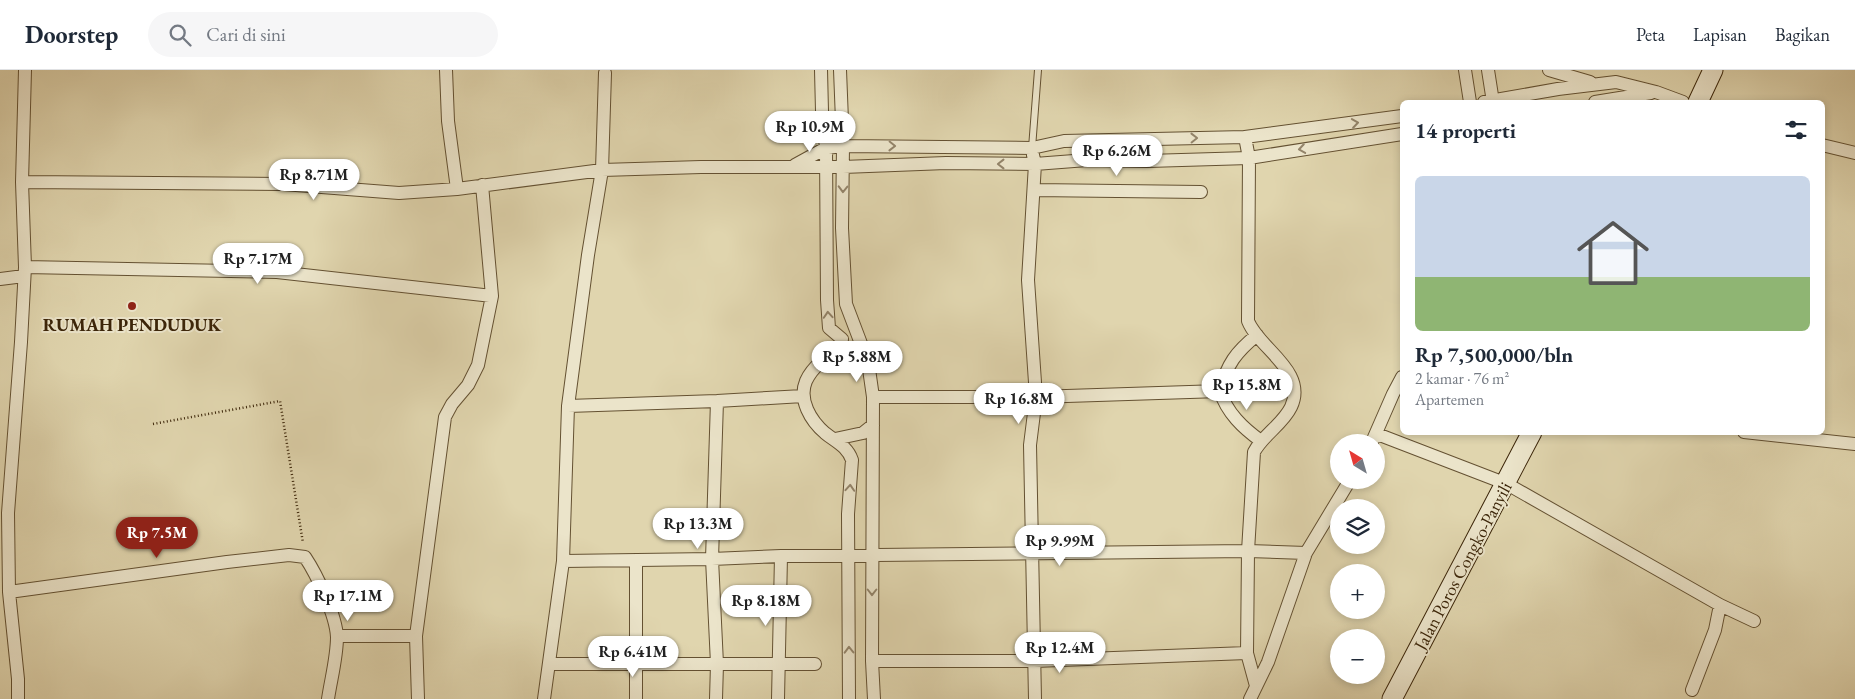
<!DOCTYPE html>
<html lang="id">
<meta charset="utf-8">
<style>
:root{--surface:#fff;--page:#f6f6f7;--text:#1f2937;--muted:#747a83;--line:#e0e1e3;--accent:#8f2418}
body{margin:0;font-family:"EB Garamond",serif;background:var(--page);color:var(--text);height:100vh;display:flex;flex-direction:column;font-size:19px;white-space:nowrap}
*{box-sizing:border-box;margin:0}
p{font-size:16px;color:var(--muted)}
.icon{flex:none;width:28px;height:28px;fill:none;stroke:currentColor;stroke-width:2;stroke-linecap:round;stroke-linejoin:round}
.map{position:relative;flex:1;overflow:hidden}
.sheet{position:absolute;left:1400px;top:30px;width:425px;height:335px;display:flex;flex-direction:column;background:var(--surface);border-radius:8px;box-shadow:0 2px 8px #0003}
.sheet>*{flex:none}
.needle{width:32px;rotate:323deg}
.controls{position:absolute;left:1330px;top:364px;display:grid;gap:10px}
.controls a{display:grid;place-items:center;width:55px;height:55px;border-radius:50%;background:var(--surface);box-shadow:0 2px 8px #0003;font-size:25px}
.price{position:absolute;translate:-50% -42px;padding:0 11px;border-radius:18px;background:#fff;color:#222;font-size:16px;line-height:32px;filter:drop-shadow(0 1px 2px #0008)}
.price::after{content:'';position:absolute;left:50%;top:30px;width:15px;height:11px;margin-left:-8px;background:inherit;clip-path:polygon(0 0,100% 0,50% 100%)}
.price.on{background:var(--accent);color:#fff}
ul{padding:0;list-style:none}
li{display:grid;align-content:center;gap:10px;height:265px;padding:0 15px}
li span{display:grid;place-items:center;height:155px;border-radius:8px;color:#555}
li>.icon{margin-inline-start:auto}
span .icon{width:90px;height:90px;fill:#fffc;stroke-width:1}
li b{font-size:21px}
h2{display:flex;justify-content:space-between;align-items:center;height:60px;padding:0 15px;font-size:21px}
header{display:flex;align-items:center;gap:30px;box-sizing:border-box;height:70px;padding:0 25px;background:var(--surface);border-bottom:1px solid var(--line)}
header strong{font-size:24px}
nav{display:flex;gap:28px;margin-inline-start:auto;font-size:18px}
.search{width:350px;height:45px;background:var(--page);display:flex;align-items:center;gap:12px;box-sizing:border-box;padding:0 18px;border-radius:28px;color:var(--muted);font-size:19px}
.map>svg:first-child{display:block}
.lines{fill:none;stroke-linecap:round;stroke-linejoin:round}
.lane-casing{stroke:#645132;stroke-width:8}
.street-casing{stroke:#645132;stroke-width:14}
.secondary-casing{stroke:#3b2509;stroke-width:21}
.path{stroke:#3b2509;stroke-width:2.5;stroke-dasharray:1 2.5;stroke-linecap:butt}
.lane{stroke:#ebe4ca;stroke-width:6}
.street{stroke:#ebe4ca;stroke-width:12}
.secondary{stroke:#ebe4ca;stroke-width:19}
.oneway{stroke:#93846a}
.poi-dot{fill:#8f2418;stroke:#ebe4ca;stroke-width:2}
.labels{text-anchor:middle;stroke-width:4;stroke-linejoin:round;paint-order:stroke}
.poi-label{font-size:18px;font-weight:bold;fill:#3b2509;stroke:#ebe4ca}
.street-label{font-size:18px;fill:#3b2509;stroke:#ebe4ca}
</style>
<header>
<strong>Doorstep</strong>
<div class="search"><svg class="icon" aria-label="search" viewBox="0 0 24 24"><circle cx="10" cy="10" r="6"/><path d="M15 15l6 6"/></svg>Cari di sini</div>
<nav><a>Peta</a><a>Lapisan</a><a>Bagikan</a></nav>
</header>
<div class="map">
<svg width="1855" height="629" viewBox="0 0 1855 629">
<rect width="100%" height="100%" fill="#e0d5ae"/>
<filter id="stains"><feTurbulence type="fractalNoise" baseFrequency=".004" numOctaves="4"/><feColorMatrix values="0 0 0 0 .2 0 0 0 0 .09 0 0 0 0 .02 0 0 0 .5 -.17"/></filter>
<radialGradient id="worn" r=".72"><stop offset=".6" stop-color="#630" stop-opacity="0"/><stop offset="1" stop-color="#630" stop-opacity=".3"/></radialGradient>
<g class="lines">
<defs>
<path id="lane" d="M1032,78l6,-78"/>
<path id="street" d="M446,0l2,51 9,68
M821,0l1,41 4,37 1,152 2,28 13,11 -2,12c-15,7 -27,15 -34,30 -8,19 5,40 19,52 11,9 22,13 27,27l-4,54 1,185
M840,0l3,76 -1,82 4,76 22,58 5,35 -1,264 2,38
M1465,0l5,32
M1488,0l5,32
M1549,0l41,12
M1484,32l74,-13 58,-7 40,10 27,10
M1595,32l56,-9
M1245,67l4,21 -1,163c11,28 60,50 43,86 -8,17 -28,28 -37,45l-6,99 -1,102 9,33
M1822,75l33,8
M1033,85l2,9 -7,116 8,117 -6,48 5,254
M795,95l31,-17 17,-2 189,2 32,-7 181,-4 157,-21
M22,112l261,2 116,9 58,-4 145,-19 3,-97
M1034,120l167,2
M25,197l252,5 215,24
M0,209l24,-3
M1257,265c-21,17 -30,29 -37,56 7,22 23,37 41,50
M840,281l11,3 17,8
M873,327h163l184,-6
M568,336l149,-5 86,-5
M1744,362l111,12
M1377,364l130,50 213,121 34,16
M835,369l28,-6 10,-8
M1372,372l21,-48 9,-17
M563,491l149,-2 69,-3 467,-5 58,2
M9,522l218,-30 62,-7 16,2c12,18 31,58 32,80 0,20 -6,42 -9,62
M337,566h79
M872,591h162l213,-8
M549,594h266
M1692,620l23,-60 5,-25
M18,629v-20l-9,-87 -1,-79 13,-171 4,-75 -3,-85 3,-112
M418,629l-2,-63 29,-219 7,-13 16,-19 10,-20 14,-69 -10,-111
M544,629l19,-138 5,-155 20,-151 14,-85 99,-3h142l103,-4 89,1 52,-4 61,1 101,-3 153,-24
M636,629v-139
M716,629l1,-35 -5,-105 5,-158
M778,629l3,-143
M1250,629l18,-37 38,-109 44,-73"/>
<path id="secondary" d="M1698,32l15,-32
M1392,629l140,-267"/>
</defs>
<use href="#lane" class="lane-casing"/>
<use href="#street" class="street-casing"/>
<use href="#secondary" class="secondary-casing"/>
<path class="path" d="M153,354l127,-23 23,142"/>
<use href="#lane" class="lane"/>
<use href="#street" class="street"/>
<use href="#secondary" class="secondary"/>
</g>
<defs><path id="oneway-chevron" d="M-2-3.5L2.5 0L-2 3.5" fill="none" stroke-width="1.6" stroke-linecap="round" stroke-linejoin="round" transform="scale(1.25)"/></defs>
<g class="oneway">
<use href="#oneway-chevron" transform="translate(1355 53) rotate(-8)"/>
<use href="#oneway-chevron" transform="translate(1194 68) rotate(-1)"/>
<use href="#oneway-chevron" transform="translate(892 76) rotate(1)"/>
<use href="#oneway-chevron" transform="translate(1302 79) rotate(171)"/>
<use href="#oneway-chevron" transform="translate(1001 94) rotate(-180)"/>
<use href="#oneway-chevron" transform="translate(843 119) rotate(91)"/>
<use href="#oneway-chevron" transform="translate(828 245) rotate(-94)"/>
<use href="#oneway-chevron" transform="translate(850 418) rotate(-86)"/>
<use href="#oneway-chevron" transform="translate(872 522) rotate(90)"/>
<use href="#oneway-chevron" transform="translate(849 580) rotate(-91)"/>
</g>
<circle class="poi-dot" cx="132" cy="236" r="5"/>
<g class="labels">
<g class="poi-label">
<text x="132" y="261">RUMAH PENDUDUK</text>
</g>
<g class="street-label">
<text transform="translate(1463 496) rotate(-62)" y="6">Jalan Poros Congko-Panyili</text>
</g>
</g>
<rect width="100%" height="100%" filter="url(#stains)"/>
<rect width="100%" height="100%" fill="url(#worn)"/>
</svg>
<div class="controls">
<a><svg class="needle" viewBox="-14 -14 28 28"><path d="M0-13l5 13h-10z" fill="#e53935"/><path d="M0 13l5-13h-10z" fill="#747a83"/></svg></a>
<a><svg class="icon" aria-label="layers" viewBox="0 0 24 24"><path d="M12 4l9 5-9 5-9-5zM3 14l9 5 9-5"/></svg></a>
<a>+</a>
<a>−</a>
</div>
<b class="price" style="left:810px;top:83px">Rp 10.9M</b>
<b class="price" style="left:1117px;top:107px">Rp 6.26M</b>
<b class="price" style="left:314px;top:131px">Rp 8.71M</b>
<b class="price" style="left:258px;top:215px">Rp 7.17M</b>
<b class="price" style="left:857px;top:313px">Rp 5.88M</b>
<b class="price" style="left:1247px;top:341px">Rp 15.8M</b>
<b class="price" style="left:1019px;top:355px">Rp 16.8M</b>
<b class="price" style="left:698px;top:480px">Rp 13.3M</b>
<b class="price on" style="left:157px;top:489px">Rp 7.5M</b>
<b class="price" style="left:1060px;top:497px">Rp 9.99M</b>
<b class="price" style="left:348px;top:552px">Rp 17.1M</b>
<b class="price" style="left:766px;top:557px">Rp 8.18M</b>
<b class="price" style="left:1060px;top:604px">Rp 12.4M</b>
<b class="price" style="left:633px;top:608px">Rp 6.41M</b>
<section class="sheet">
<h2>14 properti<svg class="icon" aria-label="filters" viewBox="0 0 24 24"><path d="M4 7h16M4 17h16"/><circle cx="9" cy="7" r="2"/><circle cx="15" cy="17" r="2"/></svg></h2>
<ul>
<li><span style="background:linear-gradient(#c9d6e8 65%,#8fb573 0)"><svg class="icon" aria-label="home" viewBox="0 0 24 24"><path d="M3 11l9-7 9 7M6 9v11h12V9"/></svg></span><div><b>Rp 7,500,000/bln</b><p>2 kamar · 76 m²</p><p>Apartemen</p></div></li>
</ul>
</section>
</div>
